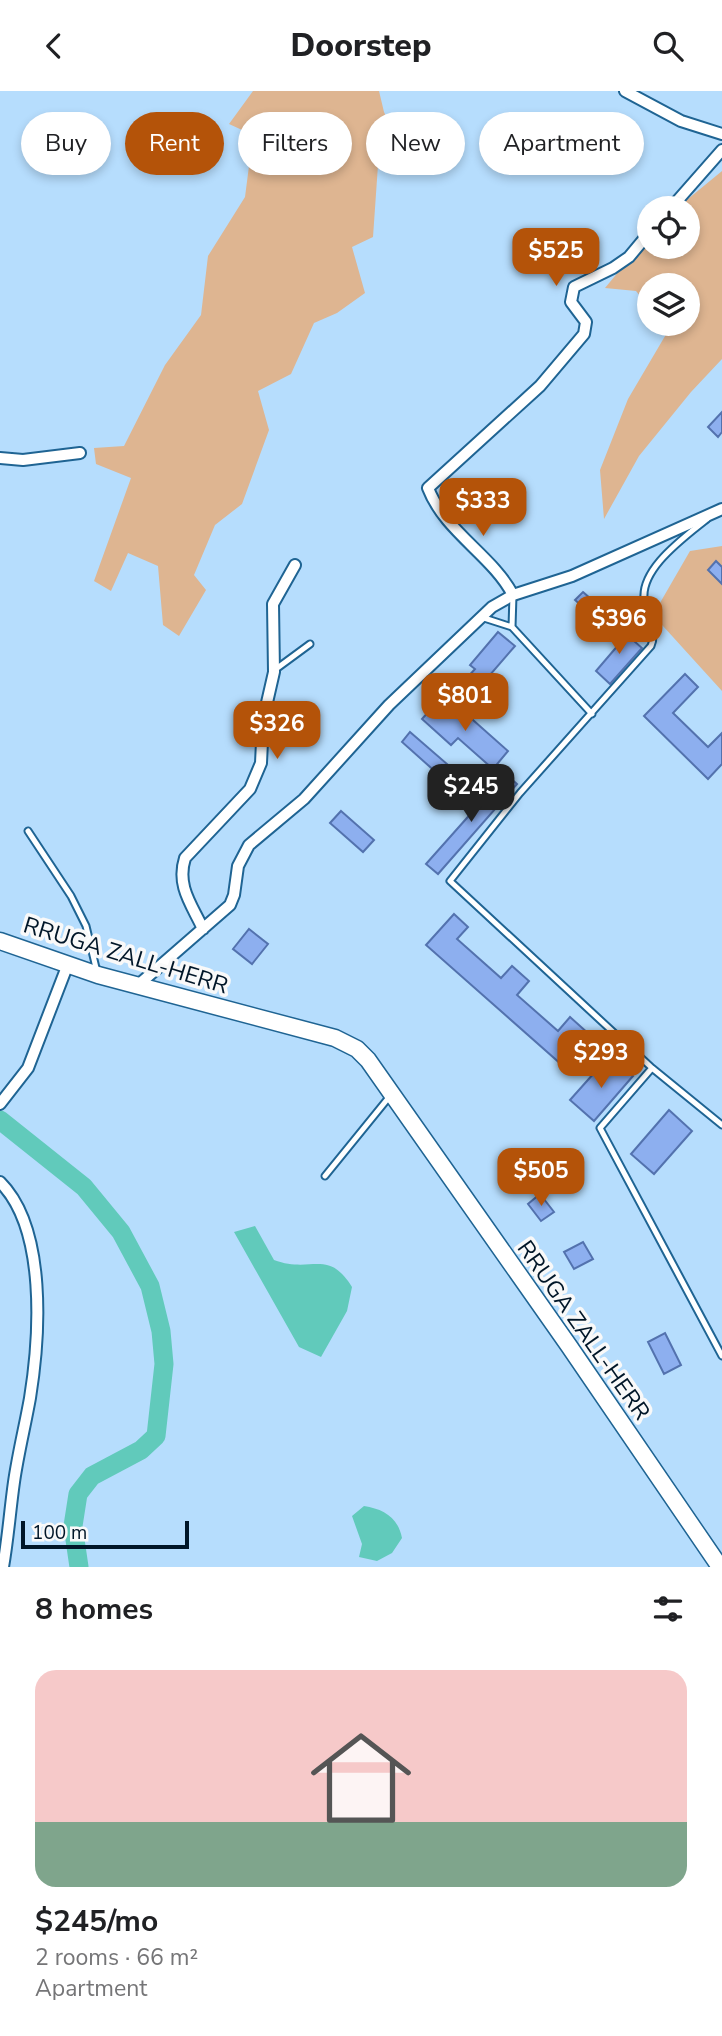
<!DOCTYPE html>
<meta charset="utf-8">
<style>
:root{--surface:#fff;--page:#f2f2f2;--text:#202124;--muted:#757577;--accent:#b45309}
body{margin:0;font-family:"Nunito Sans",sans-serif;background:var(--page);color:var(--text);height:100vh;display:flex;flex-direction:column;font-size:26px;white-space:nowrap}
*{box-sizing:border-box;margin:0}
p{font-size:23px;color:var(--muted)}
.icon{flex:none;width:38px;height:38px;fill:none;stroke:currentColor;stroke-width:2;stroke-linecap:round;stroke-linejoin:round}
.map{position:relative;height:1476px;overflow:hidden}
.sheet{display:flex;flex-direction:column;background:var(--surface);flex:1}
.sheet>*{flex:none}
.banner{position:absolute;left:21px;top:21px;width:681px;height:63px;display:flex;gap:14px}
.buttons{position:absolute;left:637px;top:105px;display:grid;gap:14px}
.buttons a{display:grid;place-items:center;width:63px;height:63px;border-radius:50%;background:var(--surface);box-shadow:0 4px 10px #0003;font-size:35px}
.scale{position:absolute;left:21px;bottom:18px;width:168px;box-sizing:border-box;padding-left:7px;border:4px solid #001628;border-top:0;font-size:19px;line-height:24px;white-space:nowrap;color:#001628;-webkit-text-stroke:5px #f9f9f9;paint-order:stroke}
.price{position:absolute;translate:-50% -60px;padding:0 16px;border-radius:14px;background:var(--accent);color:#fff;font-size:23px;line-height:46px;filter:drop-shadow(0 2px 4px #0008)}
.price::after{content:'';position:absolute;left:50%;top:42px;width:21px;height:16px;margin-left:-10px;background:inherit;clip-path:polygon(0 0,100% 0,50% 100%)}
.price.on{background:#222;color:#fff}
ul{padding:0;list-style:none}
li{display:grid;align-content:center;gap:14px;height:371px;padding:0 35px}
li span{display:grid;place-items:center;height:217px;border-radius:21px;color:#555}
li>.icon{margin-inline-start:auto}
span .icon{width:126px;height:126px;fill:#fffc;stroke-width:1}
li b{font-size:30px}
h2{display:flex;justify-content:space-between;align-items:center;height:84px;padding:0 35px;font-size:30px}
.chip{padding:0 24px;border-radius:32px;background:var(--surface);box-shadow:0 4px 10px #0003;font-size:24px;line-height:63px}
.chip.on{background:var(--accent);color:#fff}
header{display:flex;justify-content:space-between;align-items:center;height:91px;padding:0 35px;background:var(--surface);font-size:32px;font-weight:800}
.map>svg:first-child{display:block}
.green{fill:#deb591}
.water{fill:#61cabb}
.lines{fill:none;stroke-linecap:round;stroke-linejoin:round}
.river{stroke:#61cabb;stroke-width:19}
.building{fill:#8dafef;stroke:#5372ae;stroke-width:2}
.service-casing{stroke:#1f6493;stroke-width:9}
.minor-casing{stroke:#1f6493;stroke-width:14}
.secondary-casing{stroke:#1f6493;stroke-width:19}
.service{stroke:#fff;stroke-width:5}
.minor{stroke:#fff;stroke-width:10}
.secondary{stroke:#fff;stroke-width:16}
.labels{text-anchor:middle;stroke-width:7;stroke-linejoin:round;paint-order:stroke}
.street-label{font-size:23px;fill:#001628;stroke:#f9f9f9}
</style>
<header><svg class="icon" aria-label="back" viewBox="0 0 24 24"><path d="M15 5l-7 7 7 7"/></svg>Doorstep<svg class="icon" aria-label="search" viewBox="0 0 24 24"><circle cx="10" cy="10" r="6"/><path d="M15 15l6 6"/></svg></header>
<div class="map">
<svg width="722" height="1476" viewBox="0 0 722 1476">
<rect width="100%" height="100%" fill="#b6ddfd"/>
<path class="green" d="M253,0h126l5,21 17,37 -23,16 -5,72 -21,10 13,46 -28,20 -23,10 -23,51 -33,17 11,39 -27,74 -27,21 -21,50 12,15 -27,46 -16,-11 -5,-59 -30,-13 -17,38 -17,-10 37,-103 -35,-14 -2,-16 30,-2 41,-81 36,-50 7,-59 37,-59 8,-62 -24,-11z
M722,80v188l-31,33 -52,64 -35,63 -4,-49 28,-71 40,-68 -6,-7h26v-39h-39v22l-13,-16 -31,-3 44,-53v12h39v-39h-11z
M722,455v145l-69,-76 37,-64z"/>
<path class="water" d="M255,1135l19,34c37,14 54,-12 78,27l-5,24 -26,46 -22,-10 -65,-115z
M364,1415c19,3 34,11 38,32l-10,15 -15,8 -18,-4 3,-13 -10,-28z"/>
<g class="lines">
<path class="river" d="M0,1029l84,67 37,45 29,54 11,45 3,33 -8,72 -15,14 -49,26 -14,18 -5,32 6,41"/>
</g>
<path class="building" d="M722,321v20l-4,5 -10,-10z
M716,470l6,6v17l-14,-14z
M583,501l25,22 -7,9 -26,-23z
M617,535l25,22 -32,36 -14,-13 24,-28 -10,-9z
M498,541l17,14 -45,52 -12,-10 17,-19 -5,-4z
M685,583l13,13 -25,26 35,34 14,-14v31l-14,15 -64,-63z
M439,609l12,11 5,-6 52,46 -15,18 -35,-31 -7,7 -29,-26z
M410,641l37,32 -9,10 -36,-32z
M506,683l11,10 -79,90 -12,-10z
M341,720l33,29 -11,12 -33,-29z
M454,823l14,13 -11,12 44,39 11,-12 17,15 -12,14 41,36 12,-14 19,17 -27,31 -136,-120z
M249,838l19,15 -16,20 -19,-15z
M617,971l16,14 -39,45 -24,-21 33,-37 8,7z
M669,1019l23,21 -38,43 -23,-20z
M540,1103l14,18 -13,9 -13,-17z
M583,1151l10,17 -19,10 -10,-17z
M665,1242l16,32 -17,9 -16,-32z"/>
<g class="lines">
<defs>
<path id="service" d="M707,428c-22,18 -71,52 -62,85 3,13 12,28 6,42l-131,147 -70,88 202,187 -52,60 122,228
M481,526l31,10 80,87
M512,536l1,-32
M276,578l34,-25
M247,626l14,15
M28,740l43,65 15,30 11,46
M652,977l70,57
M325,1085l65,-80"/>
<path id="minor" d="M625,0l56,30 41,13
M671,117l51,-58
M0,367l23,2 57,-7
M513,504c-21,-40 -68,-63 -85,-107l112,-102 44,-52 2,-12 -15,-20 3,-15 39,-19 16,-11 20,-24
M203,838c-11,-24 -27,-43 -18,-71l65,-69 11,-26 2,-43 11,-48 -1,-68 22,-39
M137,895l93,-81 4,-10 4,-29 11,-21 55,-46 85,-94 103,-98 21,-12 59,-19 150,-67
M0,1013l28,-36 40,-104
M0,1091c47,47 40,154 30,216 -5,28 -12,56 -16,84 -4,28 -6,57 -11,85"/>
<path id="secondary" d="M0,850l98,34 237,63 22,11 11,11 201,286 151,221"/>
</defs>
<use href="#service" class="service-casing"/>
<use href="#minor" class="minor-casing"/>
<use href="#secondary" class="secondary-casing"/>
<use href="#service" class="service"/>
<use href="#minor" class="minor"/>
<use href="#secondary" class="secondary"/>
</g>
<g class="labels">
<g class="street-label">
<text transform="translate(126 864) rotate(17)" y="8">RRUGA ZALL-HERR</text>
<text transform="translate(584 1239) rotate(55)" y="8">RRUGA ZALL-HERR</text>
</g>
</g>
</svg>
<div class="buttons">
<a><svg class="icon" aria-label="locate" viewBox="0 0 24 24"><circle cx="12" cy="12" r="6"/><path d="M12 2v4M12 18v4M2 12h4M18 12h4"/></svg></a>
<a><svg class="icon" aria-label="layers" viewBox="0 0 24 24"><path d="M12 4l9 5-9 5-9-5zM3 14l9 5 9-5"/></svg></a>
</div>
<div class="scale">100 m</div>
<b class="price" style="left:556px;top:197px">$525</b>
<b class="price" style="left:483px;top:447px">$333</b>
<b class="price" style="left:619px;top:565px">$396</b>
<b class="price" style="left:465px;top:642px">$801</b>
<b class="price" style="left:277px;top:670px">$326</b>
<b class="price on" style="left:471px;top:733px">$245</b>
<b class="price" style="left:601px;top:999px">$293</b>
<b class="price" style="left:541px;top:1117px">$505</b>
<div class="banner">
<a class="chip">Buy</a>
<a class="chip on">Rent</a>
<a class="chip">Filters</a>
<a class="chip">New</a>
<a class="chip">Apartment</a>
</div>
</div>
<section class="sheet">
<h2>8 homes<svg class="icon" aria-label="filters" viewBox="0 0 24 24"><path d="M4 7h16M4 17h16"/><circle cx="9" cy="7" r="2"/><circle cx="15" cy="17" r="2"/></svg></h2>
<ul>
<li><span style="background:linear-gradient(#f6c9c9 70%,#7fa58c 0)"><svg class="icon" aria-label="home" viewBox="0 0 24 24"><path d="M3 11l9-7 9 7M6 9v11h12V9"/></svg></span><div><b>$245/mo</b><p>2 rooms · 66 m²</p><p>Apartment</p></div></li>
</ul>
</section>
